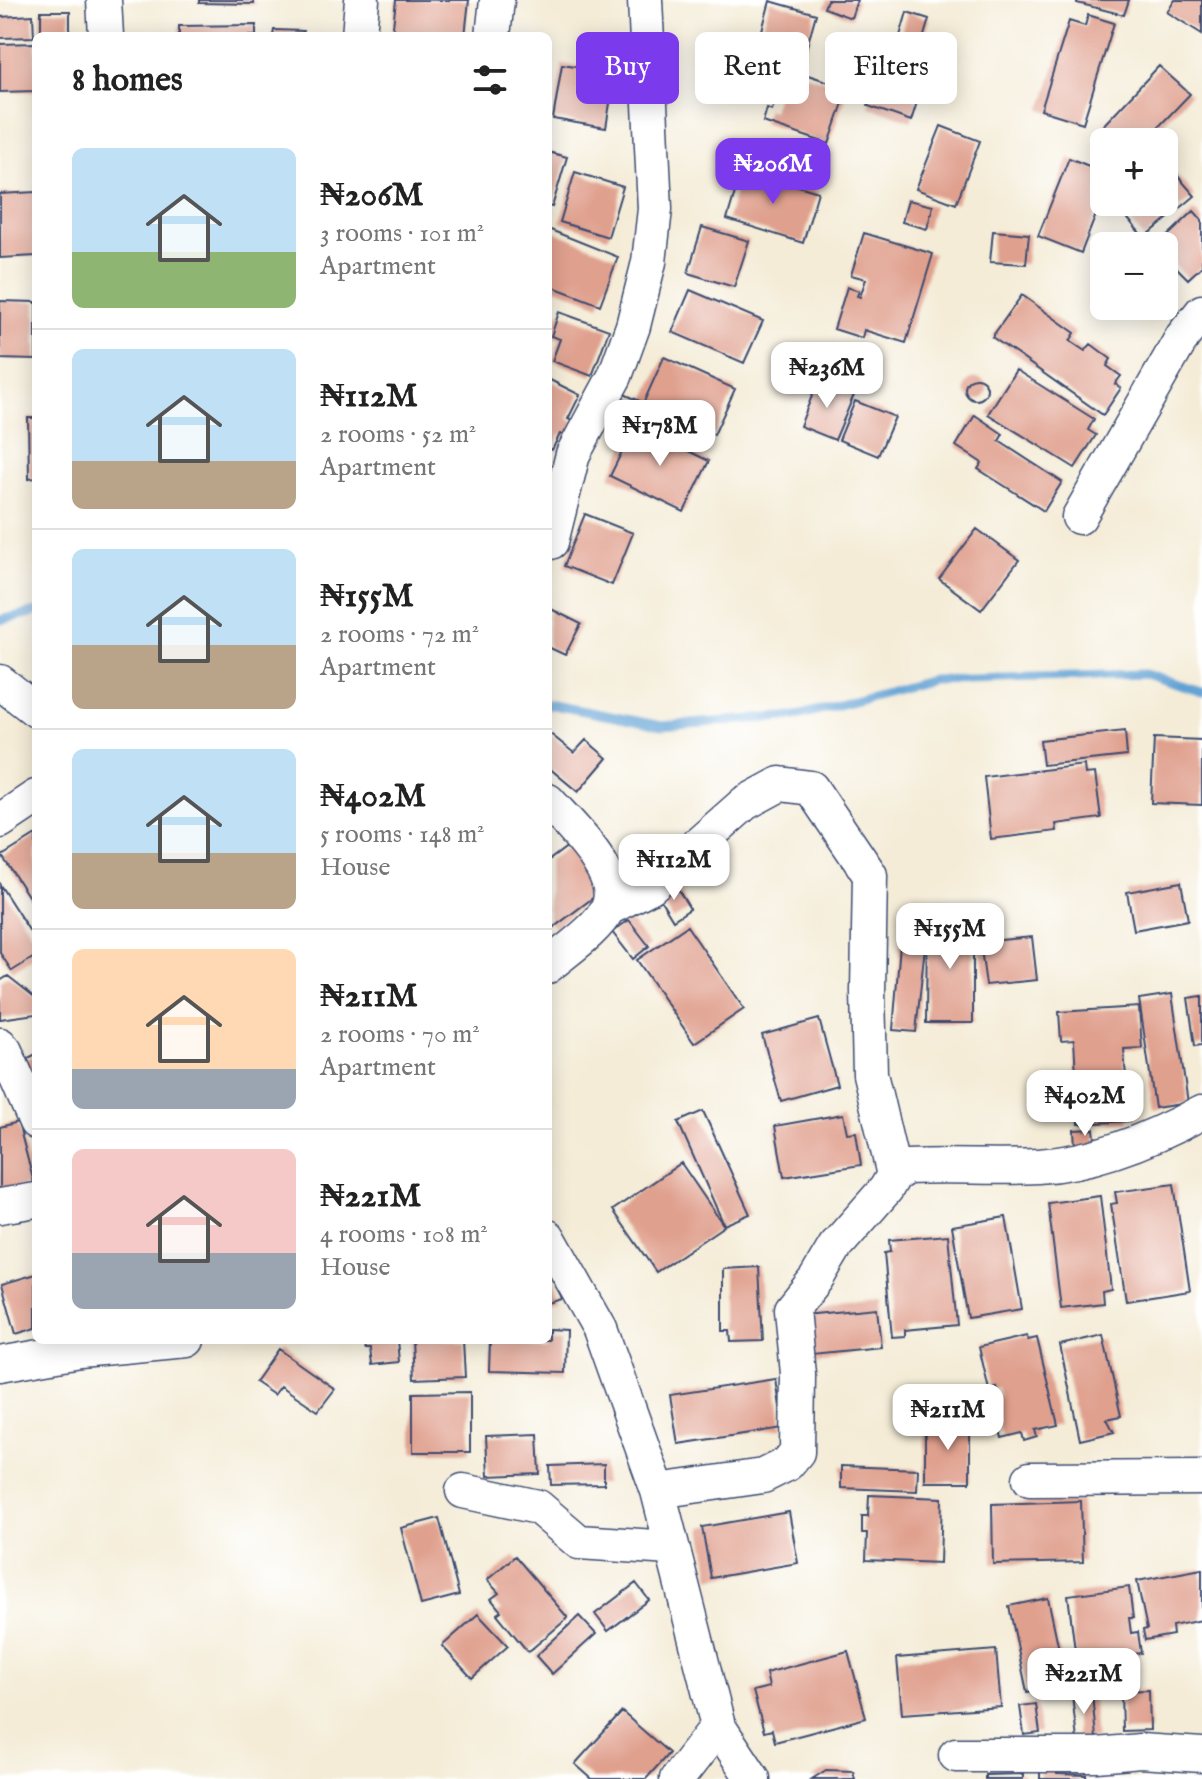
<!DOCTYPE html>
<meta charset="utf-8">
<style>
:root{--surface:#fff;--page:#f6f6f6;--text:#222;--muted:#767676;--line:#e0e0e0;--accent:#7c3aed}
body{margin:0;font-family:"IM FELL English",serif;background:var(--page);color:var(--text);height:100vh;display:flex;flex-direction:column;font-size:30px;white-space:nowrap}
*{box-sizing:border-box;margin:0}
p{font-size:26px;color:var(--muted)}
.icon{flex:none;width:44px;height:44px;fill:none;stroke:currentColor;stroke-width:2;stroke-linecap:round;stroke-linejoin:round}
.map{position:relative;flex:1;overflow:hidden}
.sheet{position:absolute;left:32px;top:32px;width:520px;height:1312px;display:flex;flex-direction:column;background:var(--surface);border-radius:12px;box-shadow:0 4px 20px #0003}
.sheet>*{flex:none}
.banner{position:absolute;left:576px;top:32px;width:506px;height:72px;display:flex;gap:16px}
.fabs{position:absolute;left:1090px;top:128px;display:grid;gap:16px}
.fabs a{display:grid;place-items:center;width:88px;height:88px;border-radius:12px;background:var(--surface);box-shadow:0 4px 20px #0003;font-size:40px}
.price{position:absolute;translate:-50% -68px;padding:0 18px;border-radius:16px;background:#fff;color:#222;font-size:26px;line-height:52px;filter:drop-shadow(0 2px 4px #0008)}
.price::after{content:'';position:absolute;left:50%;top:48px;width:24px;height:18px;margin-left:-12px;background:inherit;clip-path:polygon(0 0,100% 0,50% 100%)}
.price.active{background:var(--accent);color:#fff}
ul{padding:0;list-style:none}
li{display:flex;align-items:center;gap:24px;height:200px;padding:0 40px}
li+li{border-top:2px solid var(--line)}
li span{display:grid;place-items:center;flex:none;width:224px;height:160px;border-radius:12px;color:#555}
li>.icon{margin-inline-start:auto}
span .icon{width:96px;height:96px;fill:#fffc;stroke-width:1}
li b{font-size:34px}
h2{display:flex;justify-content:space-between;align-items:center;height:96px;padding:0 40px;font-size:34px}
.chip{padding:0 28px;border-radius:12px;background:var(--surface);box-shadow:0 4px 20px #0003;font-size:28px;line-height:72px}
.chip.active{background:var(--accent);color:#fff}
.map>svg:first-child{display:block}
.lines{fill:none;stroke-linecap:round;stroke-linejoin:round}
.stream{stroke:#61a1d4;stroke-width:9}
.building{fill:#e0a08e}
.minor-casing{stroke:#3c4b70;stroke-width:37}
.minor{stroke:#fff;stroke-width:34}
</style>
<div class="map">
<svg width="1202" height="1779" viewBox="0 0 1202 1779">
<rect width="100%" height="100%" fill="#fff"/>
<filter id="ink" filterUnits="userSpaceOnUse"><feTurbulence type="fractalNoise" baseFrequency=".0125" numOctaves="2"/><feDisplacementMap in="SourceGraphic" scale="16" xChannelSelector="R" yChannelSelector="G"/><feConvolveMatrix kernelMatrix="1 2 1 2 8 2 1 2 1" color-interpolation-filters="sRGB"/></filter>
<filter id="wash" filterUnits="userSpaceOnUse"><feTurbulence type="fractalNoise" baseFrequency=".006" numOctaves="4" result="noise"/><feDisplacementMap in="SourceGraphic" scale="32" xChannelSelector="R" yChannelSelector="G"/><feGaussianBlur stdDeviation="1.8" result="paint"/><feColorMatrix in="noise" values="0 0 0 0 0 0 0 0 0 0 0 0 0 0 0 0 0 1.4 0 .05"/><feComposite in="paint" operator="in"/></filter>
<g filter="url(#wash)">
<rect width="100%" height="100%" fill="#f4ecd7"/>
<g class="lines">
<path class="stream" d="M0,620l36,-8
M548,704l114,22 135,-10 135,-36 213,-6 57,18"/>
</g>
<g id="blocks">
<path class="building" d="M199,0h55v4l-55,-1z
M396,0h73l-4,36h-73z
M827,0h30l-6,18 -27,-10z
M1077,0h52l-5,15 -47,-12z
M1175,0h27v34l-35,-22z
M770,1l46,13 -12,43 -46,-12z
M41,11h29v25h-29z
M907,12l22,7 -21,71 -22,-6z
M33,15l1,22 -34,1v-21z
M1088,15l26,8 -31,100 -42,-13 28,-89 16,5z
M256,25v11h-77v-10z
M274,30l29,1 -1,5h-29z
M36,43v48l-36,1v-48z
M562,64l53,8 -9,56 -53,-9z
M1159,66l31,28 -46,48h-36l-11,-10z
M786,68l62,20 -19,56 -66,-22 4,-14 5,2z
M875,85l43,14 -7,22 -43,-15z
M941,126l39,15 -24,63 -40,-15z
M548,152l19,5 -15,50 -4,-1z
M1069,158l35,14v22l-23,59 -43,-17z
M1169,166l26,30 -51,42 -25,-30 6,-6h39v-32z
M742,169l76,23 -15,51 -76,-24z
M575,172l48,15 -15,50 -48,-15z
M36,192v64l-36,2v-64z
M908,200l25,6 -6,23 -25,-7z
M1194,211l8,9v46l-14,13 -24,-24v-9h-7z
M702,227l47,14 -15,46 -46,-14z
M548,229l70,28 -18,48 -52,-20z
M993,231l36,3 -3,30 -36,-2z
M864,233l69,21 -27,89 -42,-13 -2,8 -28,-9 13,-42 12,4 -2,5 3,1 6,-18 -15,-4z
M690,290l73,31 -19,42 -72,-31z
M1022,295l53,38 -5,8 15,10 6,-7 20,15 -4,7 14,10 -6,8 6,4 -18,27 -111,-78z
M0,301l36,1v58l-36,-1z
M559,312l50,18 -17,46 -40,-15 8,-22 -9,-3z
M796,348l14,4 -5,18 -14,-4z
M830,353l39,11 -6,18 -38,-12z
M664,357l71,32 -21,46 -14,-7 -2,5 -56,-27z
M1016,370l78,49 -6,11 8,5 -21,33 -87,-54z
M965 389a11 11 0 1 1 22 0a11 11 0 1 1-22 0Z
M548,379l32,16 -12,24 7,3 -7,15 -8,-3 -8,16 -4,-2z
M818,381l36,14 -19,45 -35,-14z
M624,394l18,8 -7,15 -18,-7z
M855,401l40,16 -17,39 -39,-16z
M975,415l28,19 -4,7 63,41 -18,29 -66,-42 4,-6 -26,-17z
M28,418h8v60l-7,1z
M635,425l74,36 -25,51 -74,-36z
M585,514l48,19 -21,52 -48,-19z
M977,529l42,31 -38,50 -42,-31z
M551,609l30,15 -16,31 -17,-8v-31z
M1125,731l2,25 -84,9 -3,-25z
M548,732l26,21 12,-13 21,18 -29,34 -30,-25z
M1154,738l48,2v65l-51,-2z
M1084,765l1,9 10,-1 6,45 -45,6 1,7 -66,8 -7,-62z
M36,835v73l-34,-52z
M568,846l34,45 -48,36 -6,-8v-58z
M1181,882l7,38 -54,10 -7,-38z
M674,883l16,26 -17,11 -16,-26z
M0,885l36,56v15l-24,15 -12,-18z
M927,918l46,1v104h-47z
M629,920l20,26 -16,13 -21,-27z
M687,926l57,83 -50,34 -57,-83z
M1032,937l5,43 -51,5 -6,-43z
M900,944l25,2 -9,86 -23,-2z
M8,976l28,22v16l-36,5v-38z
M1172,994l16,109 -33,5 -16,-109z
M1202,996v49l-7,1 -7,-48z
M1139,1007l3,41 -18,1 5,72 -50,3 -5,-84 -13,1 -2,-29z
M819,1019l18,66 -56,16 -19,-66z
M36,1054v35l-15,-27z
M703,1111l47,103 -26,11 -46,-103z
M843,1114l4,19 9,-1 5,33 -77,12 -9,-51z
M18,1122l16,61 -34,9v-65z
M1094,1129l2,17 -21,1 -1,-17z
M681,1163l43,63 -68,46 -43,-62z
M1174,1184l16,107 -64,10 -15,-97 6,-1 -2,-11z
M1100,1196l11,93 -9,2 1,12 -42,5 -13,-105z
M1006,1217l16,92 -54,9 -16,-92z
M948,1235l9,90 -52,5v6l-13,1 -8,-84 6,-1 -1,-12z
M552,1266l10,33 -14,4v-36z
M759,1267l4,74 -32,1 -1,-11h-7v-62z
M36,1274v54l-20,6 -14,-50z
M877,1308l4,39 -69,7 -8,-39z
M548,1329l18,1 -1,43 -76,-2 1,-31h58z
M1103,1335l18,81 -14,3 7,13 -34,8 -20,-95z
M1027,1336l1,4 9,-2 21,87 -23,5 2,7 -13,4 -2,-8 -20,5 -10,-40 7,-2 -2,-8 -8,2 -10,-43z
M363,1340h34l2,22 -27,3 -2,-16h-5z
M412,1340h51l2,37 -51,2z
M278,1349l57,40 -17,22 -37,-25 -7,9 -19,-13z
M776,1379l7,49 -105,16 -8,-49z
M470,1392v60h-57v-59z
M925,1421h45v61h-45z
M538,1434l2,40 -52,2 -2,-40z
M604,1464v20l-53,1 -1,-19z
M841,1466l77,3 -1,22 -76,-3z
M869,1495l73,3 -2,65 -74,-3 1,-27h-5v-17h6z
M1081,1501l2,61 -90,2 -1,-60z
M789,1512l9,51 -87,15 -9,-51z
M439,1518l20,77 -38,10 -20,-77z
M515,1556l53,62 -40,34 -31,-38 4,-3 -10,-12 8,-6 -12,-13z
M1202,1569v51l-30,6 1,9 -28,5 -2,-10 4,-1 -10,-48z
M636,1583l13,17 -41,31 -13,-17z
M1129,1587l4,31h-4l2,15 7,-1 3,21 -8,1 3,29 -56,7 -12,-95z
M1048,1598l20,94 -24,6 -1,-9 -16,3 -18,-86z
M478,1614l30,32 -36,32 -30,-32z
M579,1616l17,18 -44,40 -16,-18z
M996,1650l5,57 -99,7 -5,-56z
M848,1651l18,67 -91,24 -3,-12 -8,2 -11,-41 16,-4 -3,-14z
M1149,1690l1,40 -28,1 -1,-40z
M1092,1692l4,46 -19,2 -5,-46z
M1036,1704l4,29 -16,2 -4,-29z
M622,1712l47,41 -23,26h-54l-17,-15z
M1040,1761h17v13l30,1v4h-47z
M826,1770l27,1 2,8h-43z
M1023,1774v5h-38v-4z"/>
</g>
</g>
<g filter="url(#ink)">
<use href="#blocks" fill-opacity="0" stroke="#3c4b70" stroke-width="2"/>
<g class="lines">
<defs>
<path id="minor" d="M104,0l2,36
M359,36l3,-36
M493,36l4,-36
M1079,517l104,-181 19,-24
M551,542l22,-88 42,-78 18,-50 16,-64 6,-53 -10,-209
M0,682l36,28
M548,801c20,23 78,75 59,109 -10,20 -42,41 -59,56
M0,821l36,-24
M609,908l42,-22 94,-83 35,-19 31,4 59,87 -2,116 2,83 24,101
M0,1045l5,6 31,71
M0,1206l36,-6
M548,1237l52,92 58,162 60,235 35,53
M0,1364l80,-14 107,-10
M1030,1479l172,-1
M463,1491l75,16 41,35 92,6
M658,1491l105,-15 24,-12 10,-12 1,-78 -6,-65 24,-30 19,-32 51,-58 8,-14 13,-8c44,-2 87,1 131,-1 57,-3 114,-27 164,-54
M956,1755h141l43,-4 62,4
M677,1779l41,-53"/>
</defs>
<use href="#minor" class="minor-casing"/>
<use href="#minor" class="minor"/>
</g>
</g>
</svg>
<div class="fabs">
<a>+</a>
<a>−</a>
</div>
<b class="price active" style="left:773px;top:206px">₦206M</b>
<b class="price" style="left:827px;top:410px">₦236M</b>
<b class="price" style="left:660px;top:468px">₦178M</b>
<b class="price" style="left:674px;top:902px">₦112M</b>
<b class="price" style="left:950px;top:971px">₦155M</b>
<b class="price" style="left:1085px;top:1138px">₦402M</b>
<b class="price" style="left:948px;top:1452px">₦211M</b>
<b class="price" style="left:1084px;top:1716px">₦221M</b>
<div class="banner">
<a class="chip active">Buy</a>
<a class="chip">Rent</a>
<a class="chip">Filters</a>
</div>
<section class="sheet">
<h2>8 homes<svg class="icon" aria-label="filters" viewBox="0 0 24 24"><path d="M4 7h16M4 17h16"/><circle cx="9" cy="7" r="2"/><circle cx="15" cy="17" r="2"/></svg></h2>
<ul>
<li><span style="background:linear-gradient(#bfe0f5 65%,#8fb573 0)"><svg class="icon" aria-label="home" viewBox="0 0 24 24"><path d="M3 11l9-7 9 7M6 9v11h12V9"/></svg></span><div><b>₦206M</b><p>3 rooms · 101 m²</p><p>Apartment</p></div></li>
<li><span style="background:linear-gradient(#bfe0f5 70%,#b9a48a 0)"><svg class="icon" aria-label="home" viewBox="0 0 24 24"><path d="M3 11l9-7 9 7M6 9v11h12V9"/></svg></span><div><b>₦112M</b><p>2 rooms · 52 m²</p><p>Apartment</p></div></li>
<li><span style="background:linear-gradient(#bfe0f5 60%,#b9a48a 0)"><svg class="icon" aria-label="home" viewBox="0 0 24 24"><path d="M3 11l9-7 9 7M6 9v11h12V9"/></svg></span><div><b>₦155M</b><p>2 rooms · 72 m²</p><p>Apartment</p></div></li>
<li><span style="background:linear-gradient(#bfe0f5 65%,#b9a48a 0)"><svg class="icon" aria-label="home" viewBox="0 0 24 24"><path d="M3 11l9-7 9 7M6 9v11h12V9"/></svg></span><div><b>₦402M</b><p>5 rooms · 148 m²</p><p>House</p></div></li>
<li><span style="background:linear-gradient(#ffd9b3 75%,#9aa5b1 0)"><svg class="icon" aria-label="home" viewBox="0 0 24 24"><path d="M3 11l9-7 9 7M6 9v11h12V9"/></svg></span><div><b>₦211M</b><p>2 rooms · 70 m²</p><p>Apartment</p></div></li>
<li><span style="background:linear-gradient(#f6c9c9 65%,#9aa5b1 0)"><svg class="icon" aria-label="home" viewBox="0 0 24 24"><path d="M3 11l9-7 9 7M6 9v11h12V9"/></svg></span><div><b>₦221M</b><p>4 rooms · 108 m²</p><p>House</p></div></li>
</ul>
</section>
</div>
